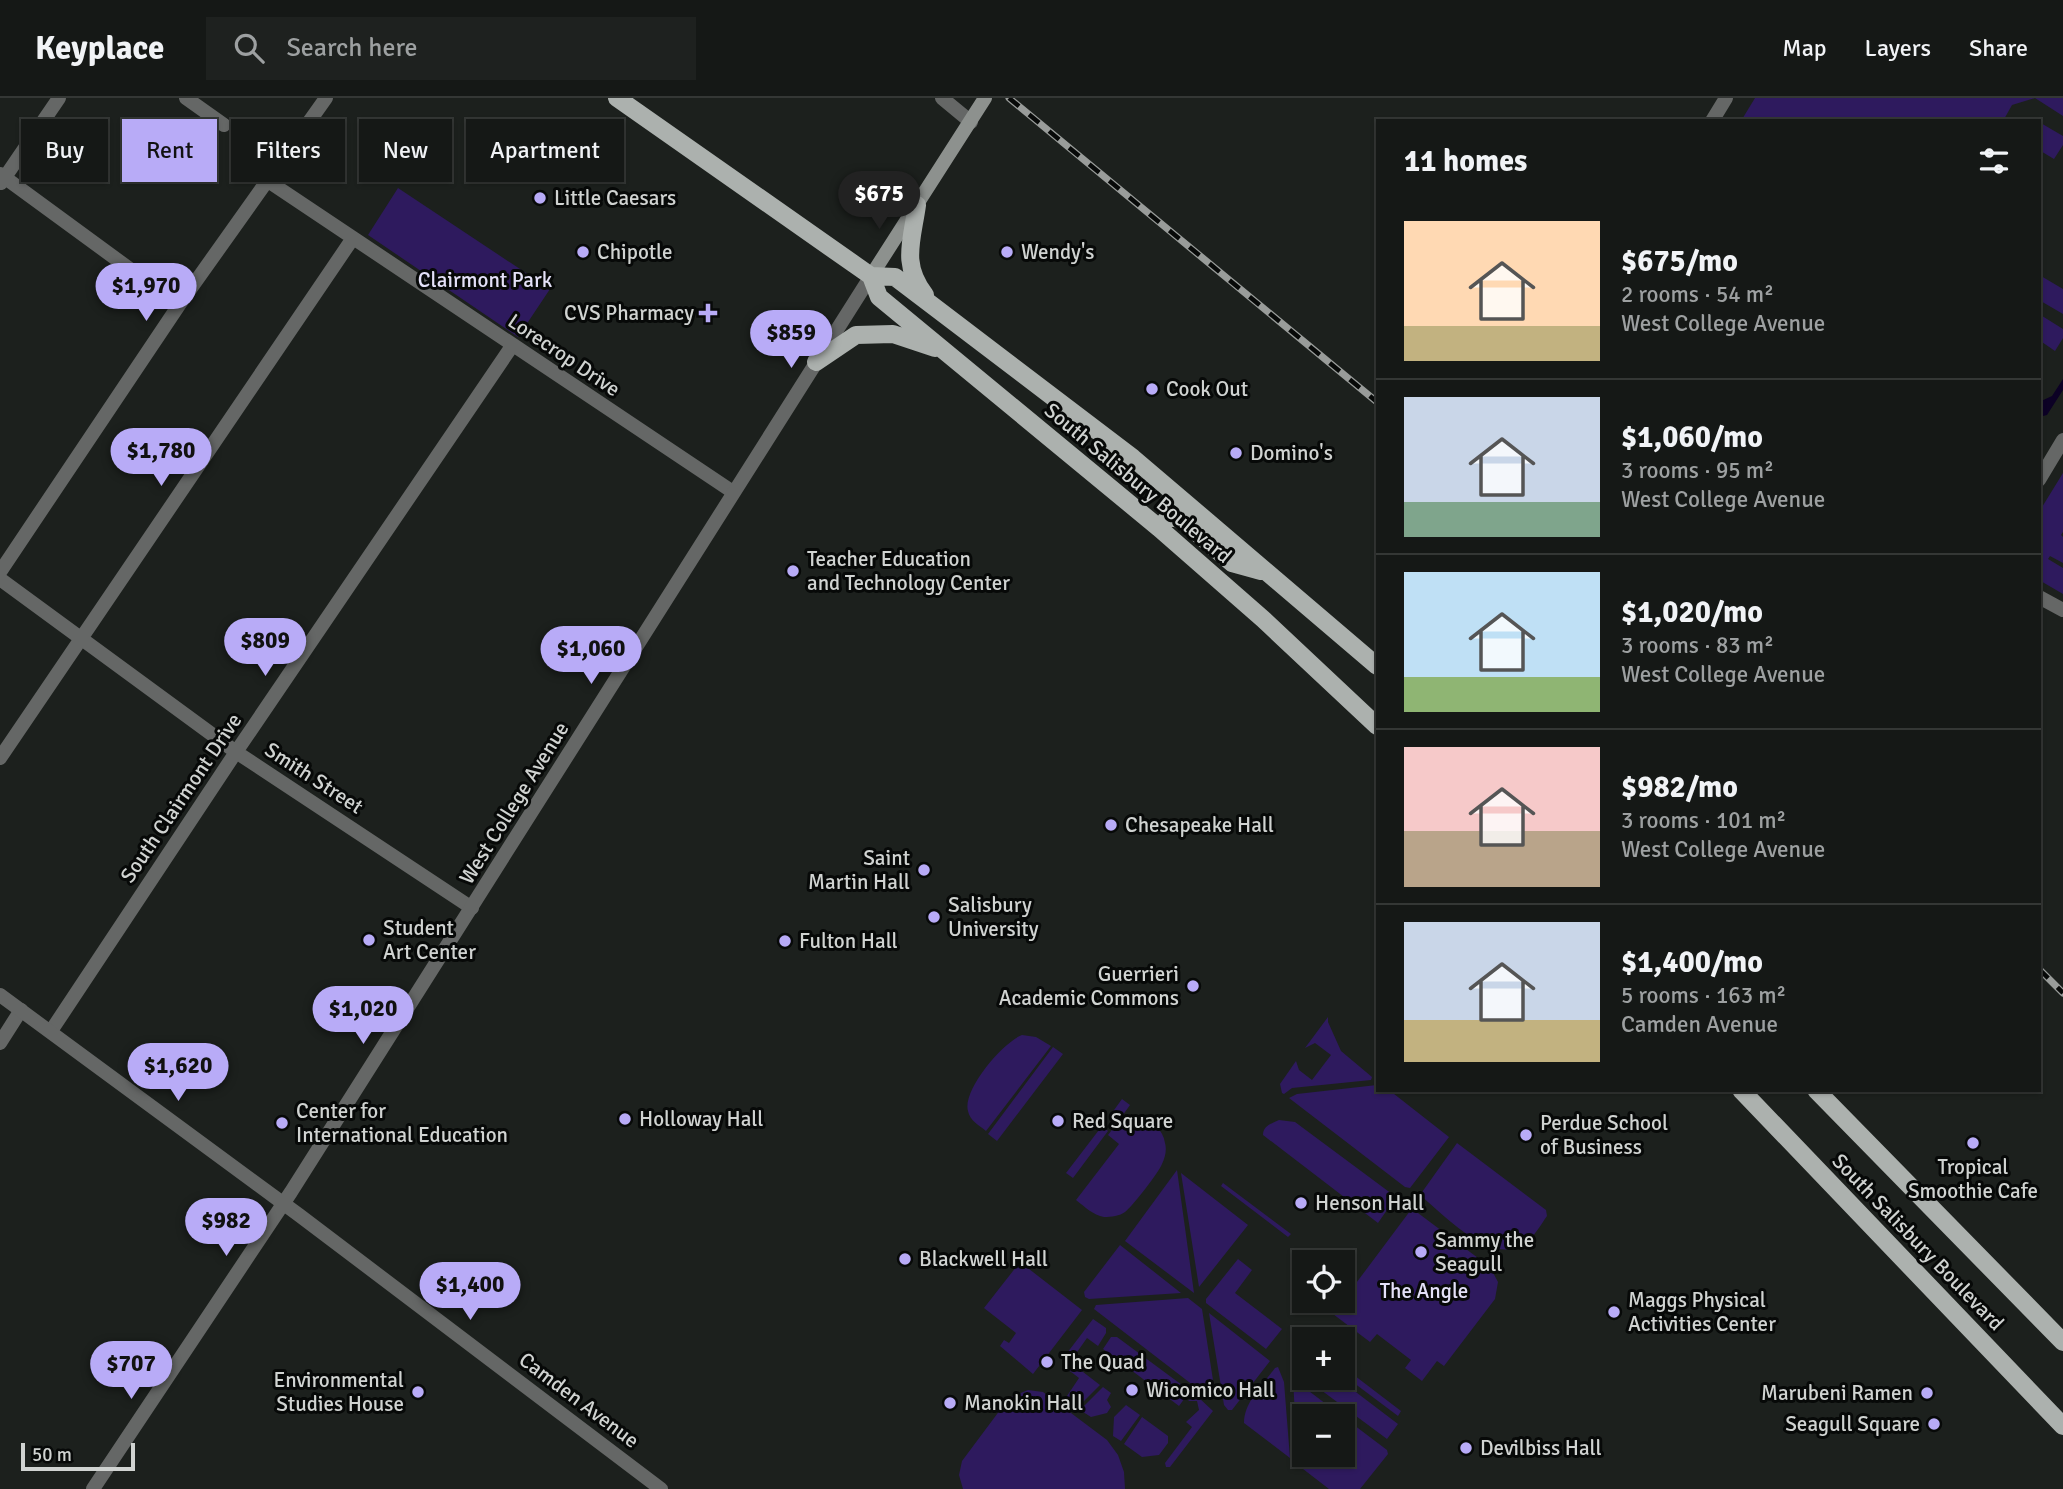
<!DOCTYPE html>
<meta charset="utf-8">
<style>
:root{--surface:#151816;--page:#1e211f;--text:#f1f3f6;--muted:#9da0a1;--line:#343735;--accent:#b8abf7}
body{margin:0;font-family:Signika,sans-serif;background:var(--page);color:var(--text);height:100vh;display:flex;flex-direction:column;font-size:26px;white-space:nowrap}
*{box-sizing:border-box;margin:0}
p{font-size:23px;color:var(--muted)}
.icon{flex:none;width:38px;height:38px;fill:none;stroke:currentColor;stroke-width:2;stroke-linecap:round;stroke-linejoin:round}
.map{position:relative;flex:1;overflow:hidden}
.side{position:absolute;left:1376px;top:21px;width:665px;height:973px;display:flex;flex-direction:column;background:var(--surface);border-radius:0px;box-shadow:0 2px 5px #0004,0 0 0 2px var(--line)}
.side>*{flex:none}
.top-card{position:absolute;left:21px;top:21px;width:665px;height:63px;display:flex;gap:14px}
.buttons{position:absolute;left:1292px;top:1152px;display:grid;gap:14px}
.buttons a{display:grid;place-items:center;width:63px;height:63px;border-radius:0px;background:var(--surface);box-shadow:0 2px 5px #0004,0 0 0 2px var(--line);font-size:35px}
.scale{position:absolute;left:21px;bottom:18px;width:114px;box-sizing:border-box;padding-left:7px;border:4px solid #d0d3d1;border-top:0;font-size:19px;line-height:24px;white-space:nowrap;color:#d0d3d1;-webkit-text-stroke:5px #070908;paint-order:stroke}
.price{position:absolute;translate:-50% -60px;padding:0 16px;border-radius:24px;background:var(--accent);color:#111;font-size:23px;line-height:46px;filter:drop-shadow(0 2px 4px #0008)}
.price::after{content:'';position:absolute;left:50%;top:42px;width:21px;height:16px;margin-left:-10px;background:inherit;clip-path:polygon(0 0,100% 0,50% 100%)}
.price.current{background:#222;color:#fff}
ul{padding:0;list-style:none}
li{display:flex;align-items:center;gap:21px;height:175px;padding:0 28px}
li+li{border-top:2px solid var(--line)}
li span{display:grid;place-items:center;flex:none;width:196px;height:140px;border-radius:0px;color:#555}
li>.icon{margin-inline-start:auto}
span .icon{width:84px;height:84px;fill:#fffc;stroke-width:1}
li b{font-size:30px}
h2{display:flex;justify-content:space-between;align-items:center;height:84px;padding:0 28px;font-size:30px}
.tag{padding:0 24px;border-radius:0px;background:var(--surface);box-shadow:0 2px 5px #0004,0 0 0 2px var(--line);font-size:24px;line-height:63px}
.tag.current{background:var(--accent);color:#111}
header{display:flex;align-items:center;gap:42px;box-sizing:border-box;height:98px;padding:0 35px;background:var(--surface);border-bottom:2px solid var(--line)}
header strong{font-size:33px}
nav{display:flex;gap:38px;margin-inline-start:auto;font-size:24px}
.search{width:490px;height:63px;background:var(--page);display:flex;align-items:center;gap:18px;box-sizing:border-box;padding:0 24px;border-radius:0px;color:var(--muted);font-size:26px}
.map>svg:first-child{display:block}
.green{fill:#2e1a5e}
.water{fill:#0c0125}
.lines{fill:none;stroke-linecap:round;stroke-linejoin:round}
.minor{stroke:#656766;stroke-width:14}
.tertiary{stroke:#656766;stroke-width:14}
.secondary{stroke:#8d918e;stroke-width:14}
.primary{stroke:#acb1ae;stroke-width:18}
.rail-casing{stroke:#999c9a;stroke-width:7}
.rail{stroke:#070908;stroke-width:4.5;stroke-dasharray:13;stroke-linecap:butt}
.poi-dot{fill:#b8abf7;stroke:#070908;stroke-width:2.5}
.labels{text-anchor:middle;stroke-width:6;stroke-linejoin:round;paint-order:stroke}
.poi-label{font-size:21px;fill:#d0d3d1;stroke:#070908;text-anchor:start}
.park-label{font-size:21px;fill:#e4e1f8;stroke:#070908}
.street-label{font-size:21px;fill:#d0d3d1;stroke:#070908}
</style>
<header>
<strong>Keyplace</strong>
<div class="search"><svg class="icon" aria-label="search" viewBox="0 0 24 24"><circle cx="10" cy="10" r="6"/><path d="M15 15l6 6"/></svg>Search here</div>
<nav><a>Map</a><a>Layers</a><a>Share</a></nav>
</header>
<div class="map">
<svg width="2063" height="1391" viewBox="0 0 2063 1391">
<rect width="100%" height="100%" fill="#1c201d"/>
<path class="green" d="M1755,0h308v18l-28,-18 -23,7 -9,16h-262z
M2039,24l24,14v9l-9,14 -15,-9z
M398,90l152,101 -32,48 -150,-102z
M2041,178l22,13v25l-24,-14v-21z
M2039,216l24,15v9l-8,13 -16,-11z
M2063,375v59l-2,3 2,2v26l-13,-7 -2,3 15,9v26l-24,-14v-68z
M1328,919v5l13,29 31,26 -1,3 -79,8 -8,6 -2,-1 -2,-9 16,-23 3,9 13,10 19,-25 -16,-12 -10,5z
M1022,937l14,2 15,9 -65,85c-7,-6 -16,-10 -18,-20 -6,-21 35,-69 54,-76z
M1053,949l10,7 -66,87 -9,-7z
M1377,987v5h12l60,47 -39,51 -5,-1 -116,-89 8,-4z
M1122,1001l8,6 -10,14 11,8 10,-13c11,8 22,15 24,29 2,7 0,15 -3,21 -3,8 -30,43 -37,48 -5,4 -14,5 -21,5 -11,-2 -19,-10 -28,-17l43,-56 -11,-9 9,-12 -8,-6z
M1279,1022l16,2 101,75 -18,26 -115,-88c0,-9 9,-12 16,-15z
M1102,1028l6,5 -35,47 -7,-5z
M1457,1045l89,67 1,6c-7,10 -14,23 -25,29 -32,20 -79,-31 -102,-50z
M1177,1072l17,123 -69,-52z
M1181,1075l67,52 -49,62z
M1223,1085l68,51 -3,3 -67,-51z
M1414,1112l76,57 8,15 -3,17 -51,67 -7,-5 -15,20 -17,-13 6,-8 -34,-26 -7,8 -37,-28 77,-103z
M1120,1147l61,48 -92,6 -4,-2 -1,-5z
M1238,1161l14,11 -17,23 47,36 -16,20 -60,-46v-4z
M1020,1164l62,48 -49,64 -33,-28 4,-6 5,3 7,-10 -32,-25z
M1188,1200l14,11 13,84 -4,6 -117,-90 2,-4z
M1209,1215l61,48 -38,49h-4l-4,-5z
M1093,1221l13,9v5l-8,13 -11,-8 -17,24 30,23 -23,23 -9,-7 -1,-5 12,-18c-7,-6 -17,-10 -15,-21z
M1111,1239h6l69,51 1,7 -8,11 -76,-57z
M1303,1254l1,25h32l62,47 -11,15 -93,-69 -1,-6z
M1342,1268l59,45 -3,5 -56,-42z
M1278,1269l6,15 6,76 -46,-35c0,-21 19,-39 31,-55z
M1293,1281l37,28 -7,9h-19v26l-7,10z
M1103,1289l8,6 -4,7 4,7 -4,6 -16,4 -11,-7z
M1028,1292l15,2 64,48 11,15 6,17 1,17h-162l-4,-14 3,-14 47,-63z
M1193,1299h5l15,14 -43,56h-4l-1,-4 27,-36 -6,-5 13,-12 -2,-9h-9z
M1126,1307l14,10 -19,26 -8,-5 1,-19z
M1342,1318l45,34 1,4 -28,35h-31l-35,-27 10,-12v4h38z
M1142,1319l26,19v7l-9,12 -17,2 -18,-13z"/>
<path class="water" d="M2063,281v11l-16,25 -8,2v-15l13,-6z"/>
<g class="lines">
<path class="minor" d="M186,0l38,27
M942,0l29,24
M1712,23l14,-23
M0,76l179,131
M268,83l465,311
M1,85l58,-85
M2039,382l24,-40
M0,474l179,-267 147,-207
M0,481l236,173 236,156
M2039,499l24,13
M0,660l353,-520
M51,933l185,-279 276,-406
M0,945l21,-33"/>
<path class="tertiary" d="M0,897l299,220 362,274
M93,1391l198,-297 580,-916"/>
<path class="secondary" d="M871,178l114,-178"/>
<path class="primary" d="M617,0l254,178 24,1 238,181 244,208
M917,107c-5,36 -16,59 8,90
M871,178l8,21 280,231 104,91 114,107
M816,264l40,-27 37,-1 42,14
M1159,430l10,-11 12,2 51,44 29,8
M1741,992l322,336
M1816,992l247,252"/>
<defs>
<path id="rail" d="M1009,0l368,304
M2039,871l24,24"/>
</defs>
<use href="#rail" class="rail-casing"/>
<use href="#rail" class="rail"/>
</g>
<g class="poi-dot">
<circle cx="540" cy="100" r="7"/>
<circle cx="583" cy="154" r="7"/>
<circle cx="1007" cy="154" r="7"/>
<path d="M704.5 204.5h7v7h7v7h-7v7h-7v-7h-7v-7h7z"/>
<circle cx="1152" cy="291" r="7"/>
<circle cx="1236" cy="355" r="7"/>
<circle cx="793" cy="473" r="7"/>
<circle cx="1111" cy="727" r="7"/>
<circle cx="924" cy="772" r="7"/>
<circle cx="934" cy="819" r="7"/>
<circle cx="369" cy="842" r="7"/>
<circle cx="785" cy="843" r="7"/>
<circle cx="1193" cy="888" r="7"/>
<circle cx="625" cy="1021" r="7"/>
<circle cx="1058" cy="1023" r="7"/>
<circle cx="282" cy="1025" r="7"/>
<circle cx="1526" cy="1037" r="7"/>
<circle cx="1973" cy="1045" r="7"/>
<circle cx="1301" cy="1105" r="7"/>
<circle cx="1421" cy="1154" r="7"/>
<circle cx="905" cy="1161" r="7"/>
<circle cx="1614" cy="1214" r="7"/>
<circle cx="1047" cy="1264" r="7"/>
<circle cx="1132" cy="1292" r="7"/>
<circle cx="418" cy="1294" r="7"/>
<circle cx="1927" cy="1295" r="7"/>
<circle cx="950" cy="1305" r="7"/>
<circle cx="1934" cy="1326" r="7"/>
<circle cx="1466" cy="1350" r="7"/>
</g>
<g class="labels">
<g class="poi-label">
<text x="554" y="107">Little Caesars</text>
<text x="597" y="161">Chipotle</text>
<text x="1021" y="161">Wendy's</text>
<text x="694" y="222" text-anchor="end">CVS Pharmacy</text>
<text x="1166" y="298">Cook Out</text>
<text x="1250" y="362">Domino's</text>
<text x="807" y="468">Teacher Education<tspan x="807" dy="24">and Technology Center</tspan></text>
<text x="1125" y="734">Chesapeake Hall</text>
<text x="910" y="767" text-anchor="end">Saint<tspan x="910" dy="24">Martin Hall</tspan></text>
<text x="948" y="814">Salisbury<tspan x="948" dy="24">University</tspan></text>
<text x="383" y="837">Student<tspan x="383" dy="24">Art Center</tspan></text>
<text x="799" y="850">Fulton Hall</text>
<text x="1179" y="883" text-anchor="end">Guerrieri<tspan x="1179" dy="24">Academic Commons</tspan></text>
<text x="296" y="1020">Center for<tspan x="296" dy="24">International Education</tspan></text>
<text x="639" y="1028">Holloway Hall</text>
<text x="1072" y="1030">Red Square</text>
<text x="1540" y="1032">Perdue School<tspan x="1540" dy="24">of Business</tspan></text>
<text x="1973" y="1076" text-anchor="middle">Tropical<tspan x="1973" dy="24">Smoothie Cafe</tspan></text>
<text x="1315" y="1112">Henson Hall</text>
<text x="1435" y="1149">Sammy the<tspan x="1435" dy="24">Seagull</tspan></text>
<text x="919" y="1168">Blackwell Hall</text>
<text x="1628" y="1209">Maggs Physical<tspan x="1628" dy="24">Activities Center</tspan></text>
<text x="1061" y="1271">The Quad</text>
<text x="404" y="1289" text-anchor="end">Environmental<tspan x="404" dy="24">Studies House</tspan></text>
<text x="1146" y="1299">Wicomico Hall</text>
<text x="1913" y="1302" text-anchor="end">Marubeni Ramen</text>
<text x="964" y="1312">Manokin Hall</text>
<text x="1920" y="1333" text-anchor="end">Seagull Square</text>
<text x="1480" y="1357">Devilbiss Hall</text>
</g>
<g class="park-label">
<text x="485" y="189">Clairmont Park</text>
<text x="1424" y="1200">The Angle</text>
</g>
<g class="street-label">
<text transform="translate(564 257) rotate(34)" y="7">Lorecrop Drive</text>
<text transform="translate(1138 385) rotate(40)" y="7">South Salisbury Boulevard</text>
<text transform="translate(314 680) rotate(33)" y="7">Smith Street</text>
<text transform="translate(181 700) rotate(-56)" y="7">South Clairmont Drive</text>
<text transform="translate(514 705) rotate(-58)" y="7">West College Avenue</text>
<text transform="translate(1918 1144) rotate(46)" y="7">South Salisbury Boulevard</text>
<text transform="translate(579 1302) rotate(37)" y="7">Camden Avenue</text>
</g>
</g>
</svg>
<div class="buttons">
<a><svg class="icon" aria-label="locate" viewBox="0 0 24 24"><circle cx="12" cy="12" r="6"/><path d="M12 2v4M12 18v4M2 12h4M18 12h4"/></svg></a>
<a>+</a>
<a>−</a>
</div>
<div class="scale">50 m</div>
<b class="price current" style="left:879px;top:133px">$675</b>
<b class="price" style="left:146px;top:225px">$1,970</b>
<b class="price" style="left:791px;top:272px">$859</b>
<b class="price" style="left:161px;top:390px">$1,780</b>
<b class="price" style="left:265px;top:580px">$809</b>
<b class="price" style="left:591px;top:588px">$1,060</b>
<b class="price" style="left:363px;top:948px">$1,020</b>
<b class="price" style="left:178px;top:1005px">$1,620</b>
<b class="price" style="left:226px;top:1160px">$982</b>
<b class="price" style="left:470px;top:1224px">$1,400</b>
<b class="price" style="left:131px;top:1303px">$707</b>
<div class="top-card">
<a class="tag">Buy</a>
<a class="tag current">Rent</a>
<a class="tag">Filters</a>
<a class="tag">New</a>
<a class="tag">Apartment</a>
</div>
<section class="side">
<h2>11 homes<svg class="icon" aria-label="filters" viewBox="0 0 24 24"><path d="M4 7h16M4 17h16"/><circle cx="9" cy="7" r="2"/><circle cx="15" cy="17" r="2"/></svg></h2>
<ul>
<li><span style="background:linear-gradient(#ffd9b3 75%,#c2b280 0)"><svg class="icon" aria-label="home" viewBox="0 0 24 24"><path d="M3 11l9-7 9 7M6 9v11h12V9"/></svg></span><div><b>$675/mo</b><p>2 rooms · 54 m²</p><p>West College Avenue</p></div></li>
<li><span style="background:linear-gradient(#c9d6e8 75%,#7fa58c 0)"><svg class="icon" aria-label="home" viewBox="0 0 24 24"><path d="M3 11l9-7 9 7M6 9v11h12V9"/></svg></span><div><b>$1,060/mo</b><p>3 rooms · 95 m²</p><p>West College Avenue</p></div></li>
<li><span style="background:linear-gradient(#bfe0f5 75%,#8fb573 0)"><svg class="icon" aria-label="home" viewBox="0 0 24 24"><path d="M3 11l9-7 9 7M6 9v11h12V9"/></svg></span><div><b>$1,020/mo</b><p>3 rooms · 83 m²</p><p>West College Avenue</p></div></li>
<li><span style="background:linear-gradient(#f6c9c9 60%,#b9a48a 0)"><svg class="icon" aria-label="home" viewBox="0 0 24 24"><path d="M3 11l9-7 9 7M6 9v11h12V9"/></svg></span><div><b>$982/mo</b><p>3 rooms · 101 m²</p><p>West College Avenue</p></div></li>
<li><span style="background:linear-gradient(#c9d6e8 70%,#c2b280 0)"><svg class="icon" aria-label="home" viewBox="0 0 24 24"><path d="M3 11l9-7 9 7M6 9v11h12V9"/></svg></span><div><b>$1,400/mo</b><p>5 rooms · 163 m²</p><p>Camden Avenue</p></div></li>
</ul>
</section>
</div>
